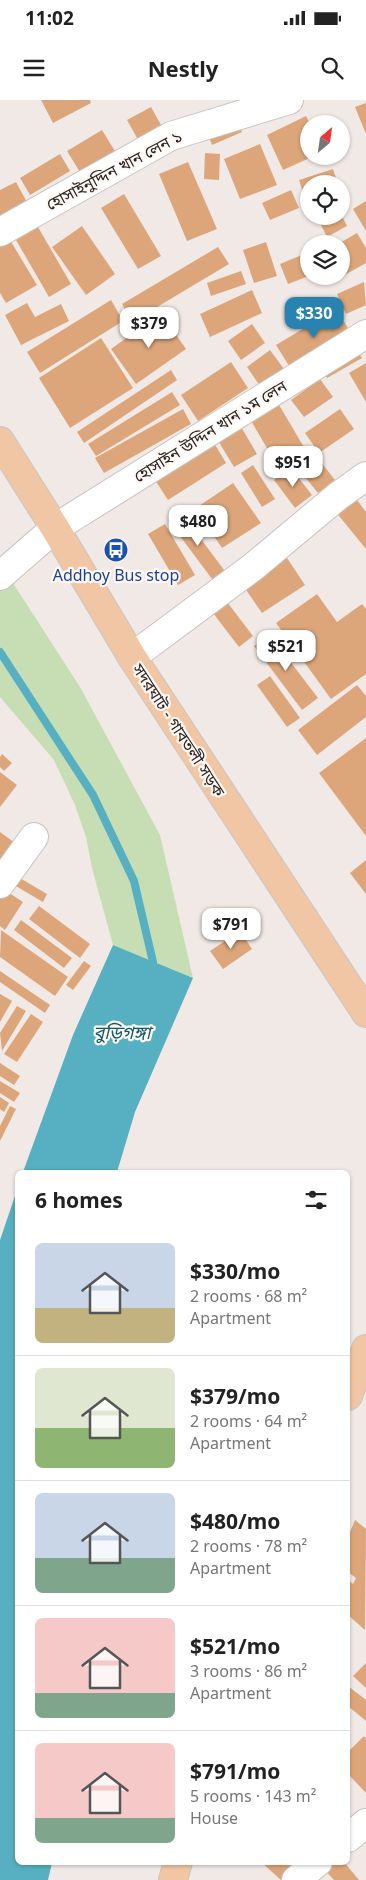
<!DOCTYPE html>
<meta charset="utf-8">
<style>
:root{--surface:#fff;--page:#f6f6f6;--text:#222;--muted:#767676;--line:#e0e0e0;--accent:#2883b0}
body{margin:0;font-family:"Noto Sans","Noto Sans Bengali",sans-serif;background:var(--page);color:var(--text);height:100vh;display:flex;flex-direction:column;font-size:19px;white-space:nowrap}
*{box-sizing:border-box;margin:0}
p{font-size:16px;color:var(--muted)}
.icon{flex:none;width:28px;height:28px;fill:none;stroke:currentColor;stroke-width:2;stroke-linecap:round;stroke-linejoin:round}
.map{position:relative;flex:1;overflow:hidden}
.side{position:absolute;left:15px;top:1070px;width:335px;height:695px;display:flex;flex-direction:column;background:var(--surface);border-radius:8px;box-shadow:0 1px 4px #0004}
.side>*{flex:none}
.needle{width:32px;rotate:29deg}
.fabs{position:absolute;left:300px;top:15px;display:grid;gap:10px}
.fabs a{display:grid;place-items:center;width:50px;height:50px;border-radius:50%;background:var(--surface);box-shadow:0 1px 4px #0004;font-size:25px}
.price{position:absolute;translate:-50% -42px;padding:0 11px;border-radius:10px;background:#fff;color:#222;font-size:16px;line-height:32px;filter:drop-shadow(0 1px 2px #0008)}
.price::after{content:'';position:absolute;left:50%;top:30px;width:15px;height:11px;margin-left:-8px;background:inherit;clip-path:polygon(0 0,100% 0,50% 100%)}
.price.current{background:var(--accent);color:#fff}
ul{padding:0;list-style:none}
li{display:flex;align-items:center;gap:15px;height:125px;padding:0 20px}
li+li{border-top:1px solid var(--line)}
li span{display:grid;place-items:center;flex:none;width:140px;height:100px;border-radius:8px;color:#555}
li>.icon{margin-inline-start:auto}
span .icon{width:60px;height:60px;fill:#fffc;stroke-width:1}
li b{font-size:21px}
h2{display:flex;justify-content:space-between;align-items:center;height:60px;padding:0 20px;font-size:21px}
.status{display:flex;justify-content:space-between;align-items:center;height:35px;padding:0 25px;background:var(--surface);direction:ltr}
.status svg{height:14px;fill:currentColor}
header{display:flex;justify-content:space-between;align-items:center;height:65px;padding:0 20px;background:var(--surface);font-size:22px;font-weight:700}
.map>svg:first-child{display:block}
.green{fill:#c7ddb4}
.water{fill:#57b0c1}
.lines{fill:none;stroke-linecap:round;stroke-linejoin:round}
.stream{stroke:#57b0c1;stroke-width:8}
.building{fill:#dda67a}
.minor-casing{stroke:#cac2bf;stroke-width:30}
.highway-casing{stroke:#c7c6c5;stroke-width:30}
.minor{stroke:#fff;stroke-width:28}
.highway{stroke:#f1c6a4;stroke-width:28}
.labels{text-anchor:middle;stroke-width:4.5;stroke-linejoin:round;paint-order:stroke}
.street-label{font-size:16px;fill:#262321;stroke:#fff7f3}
.transit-label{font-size:16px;fill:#164399;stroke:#fff7f3}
.water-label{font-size:18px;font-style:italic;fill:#0c5a66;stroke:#fff7f3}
</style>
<div class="status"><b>11:02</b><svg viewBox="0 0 49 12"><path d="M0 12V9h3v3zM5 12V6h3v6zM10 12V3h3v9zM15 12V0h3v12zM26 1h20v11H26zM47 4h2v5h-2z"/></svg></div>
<header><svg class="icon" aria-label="menu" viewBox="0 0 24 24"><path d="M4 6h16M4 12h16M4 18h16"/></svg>Nestly<svg class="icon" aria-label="search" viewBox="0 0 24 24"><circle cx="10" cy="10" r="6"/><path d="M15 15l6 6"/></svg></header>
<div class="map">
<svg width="366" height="1780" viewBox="0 0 366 1780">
<rect width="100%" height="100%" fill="#f1e9e6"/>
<path class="green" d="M0,463l80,124 80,148 33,143 -80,-33 -21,-77 -6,-31 -11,-32 -21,-45 -54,-63z"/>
<path class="water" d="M113,845l80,33 -58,134 -18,60h-94l50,-137z
M17,1090l1,672 34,1 -4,17h-48v-640z"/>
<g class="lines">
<path class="stream" d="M0,552l93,143 41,86 19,81"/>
</g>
<path class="building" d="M41,0h49l1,3 -38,20z
M366,3v31l-11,-27z
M151,7l14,25 -24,13 -14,-25z
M306,16l4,8 -1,32h5l-31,14 -16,-35z
M237,19l5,13 -30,13 -5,-13z
M102,30l16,26 -35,21 -16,-26z
M260,44l17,41 -37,14 -16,-40z
M205,53l15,1 -1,26 -15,-1z
M60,54l10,17 -40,24 -10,-17z
M188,62l29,67 -30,12 -28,-67z
M333,69l5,15h-29v17l-3,1 -7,-22z
M16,82l13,24 -29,16v-32z
M291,90l8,18 -29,12 -8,-17z
M124,94l37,62 -23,13 -37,-61z
M366,101v30l-13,-22z
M328,116h14l5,10 -20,11 -8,-16z
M82,126l33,48 -29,21 -34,-48z
M38,127l33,57 -22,13 -33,-57z
M357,133l9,15v15l-34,19 -4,-6h13v-32h-3z
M10,140l27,45 -31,18 -6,-10v-47z
M266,142l11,34 -23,7 -11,-33z
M218,147l11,17 -97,58 -10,-18z
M309,152v24l-21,8 -8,-20z
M241,171l5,13 -35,12 -4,-13z
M364,182l2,23 -20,9 -9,-20z
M252,190l10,23 -52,24 -10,-23z
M111,200l12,21 -83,52 -13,-21z
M27,203l8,14 26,-13 8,17 -48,24 -16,-30z
M336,209l15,24 -60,36 -15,-24z
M161,213l25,36 -50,35 -25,-35z
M252,224l13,19 -24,17 -13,-19z
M101,238l32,50 -63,40 -31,-50z
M354,246l8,12 -35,20 -7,-12z
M270,250l14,19 -24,17 -13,-19z
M231,262l17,26 -50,33 -17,-26z
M366,263v39l-17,-29z
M171,270l6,10 -93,63 -7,-11z
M320,279l13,18 -29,20 -13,-17z
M172,292l8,13 -84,51 -8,-12z
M275,298l30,51 -28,16 -30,-51z
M183,309l8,15 -87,49 -9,-15z
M340,309l14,20 -35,24 -14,-20z
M237,320l20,34 -23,13 -20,-33z
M214,343l12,20 -58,37 -13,-20z
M313,352l22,28 -17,13 -22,-27z
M253,365l22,34 -13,8 -21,-34z
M290,367l22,28 -17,13 -21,-28z
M233,383l28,40 -39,25 -26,-40z
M354,396l12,16v37l-31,-38z
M180,411l47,63 -12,9 -47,-63z
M165,424l30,51 -17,10 -30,-51z
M287,458l18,27 -43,28 -18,-26z
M317,494l20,28 25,-18 4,5v65l-35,25 -55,-76z
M227,502l26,34 -14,11 -26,-34z
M270,535l48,63 -16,12 -48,-64z
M270,576l30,42 -13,9 -30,-42z
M357,585l9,11v21l-49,38 -19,-25z
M366,638v98l-47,-63z
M2,654l10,9 -8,8 -4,-4v-10z
M0,672l17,13 -17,22z
M0,732l15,11 -15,22z
M366,760v34l-16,-21z
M13,774l34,20 -4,8 -34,-20z
M3,789l20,13 -18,28 -5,-4v-32z
M39,806l51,38 -10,14 -51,-39z
M21,820l51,38 -8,10 -50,-38z
M1,830l67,47 -13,19 -55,-39z
M240,831l12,18 -29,20 -13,-18z
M84,861l7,5 -18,24 -7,-5z
M0,871l50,34 -5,8 -45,-31z
M0,894l12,7 -12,21z
M17,906l9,5 -24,40 -2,-18z
M31,914l12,8 -26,40 -13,-8z
M0,963l20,13 -6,9 -14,-9z
M0,981l20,12 -6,9 -14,-9z
M0,997l9,6 -5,9 -4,-3z
M10,1006l6,3 -16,32v-15z
M355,1420l11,9 -1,101 -17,-15v-35l5,4 3,-6 -8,-6v-35z
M366,1563v25l-13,-12z
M348,1586l18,14v21l-18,-15z
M364,1636l2,3v54l-18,-19v-22z
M261,1762h36l-16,18z
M330,1762h14l15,18h-25l-11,-12z"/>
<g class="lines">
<defs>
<path id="minor" d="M0,132l171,-96 118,-36
M0,476l55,-48 311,-194
M132,557l121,-90 85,-71 28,-20
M0,784l34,-47
M348,1738l18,-15
M296,1780l22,-18"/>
<path id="highway" d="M0,341l55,87 77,129 234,356
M348,1296l18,-47
M173,1780l5,-18"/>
</defs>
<use href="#minor" class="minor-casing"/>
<use href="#highway" class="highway-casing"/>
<use href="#minor" class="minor"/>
<use href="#highway" class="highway"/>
</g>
<defs>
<symbol id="bus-disc" viewBox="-11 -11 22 22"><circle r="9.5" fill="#1a4fb4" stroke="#fff7f3"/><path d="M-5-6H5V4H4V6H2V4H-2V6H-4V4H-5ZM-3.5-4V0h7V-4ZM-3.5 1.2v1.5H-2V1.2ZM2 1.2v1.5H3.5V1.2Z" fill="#fff"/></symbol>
</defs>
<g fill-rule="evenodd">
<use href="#bus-disc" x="102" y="436" width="28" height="28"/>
</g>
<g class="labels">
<g class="street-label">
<text transform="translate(114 70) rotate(-28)" y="6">হোসাইনুদ্দিন খান লেন ১</text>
<text transform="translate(210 331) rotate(-32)" y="6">হোসাইন উদ্দিন খান ১ম লেন</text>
<text transform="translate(179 630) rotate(57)" y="6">সদরঘাট - গাবতলী সড়ক</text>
</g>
<g class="transit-label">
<text x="116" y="481">Addhoy Bus stop</text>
</g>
<g class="water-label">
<text x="122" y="939">বুড়িগঙ্গা</text>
</g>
</g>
</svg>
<div class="fabs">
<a><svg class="needle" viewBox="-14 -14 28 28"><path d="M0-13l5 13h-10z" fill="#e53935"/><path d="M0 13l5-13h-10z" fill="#767676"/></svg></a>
<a><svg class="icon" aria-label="locate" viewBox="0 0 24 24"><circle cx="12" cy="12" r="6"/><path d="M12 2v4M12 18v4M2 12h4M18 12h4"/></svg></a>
<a><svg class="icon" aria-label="layers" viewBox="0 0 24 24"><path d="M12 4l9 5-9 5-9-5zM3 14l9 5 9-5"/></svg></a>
</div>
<b class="price current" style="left:314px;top:239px">$330</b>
<b class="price" style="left:149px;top:249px">$379</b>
<b class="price" style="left:293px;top:388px">$951</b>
<b class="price" style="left:198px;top:447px">$480</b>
<b class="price" style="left:286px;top:572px">$521</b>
<b class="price" style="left:231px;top:850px">$791</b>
<section class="side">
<h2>6 homes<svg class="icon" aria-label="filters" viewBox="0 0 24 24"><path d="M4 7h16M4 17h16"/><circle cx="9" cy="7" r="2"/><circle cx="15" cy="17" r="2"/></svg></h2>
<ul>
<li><span style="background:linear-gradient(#c9d6e8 65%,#c2b280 0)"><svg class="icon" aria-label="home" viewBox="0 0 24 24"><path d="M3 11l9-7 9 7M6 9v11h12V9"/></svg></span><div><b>$330/mo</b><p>2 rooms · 68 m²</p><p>Apartment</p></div></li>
<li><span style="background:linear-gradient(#dfe7d0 60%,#8fb573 0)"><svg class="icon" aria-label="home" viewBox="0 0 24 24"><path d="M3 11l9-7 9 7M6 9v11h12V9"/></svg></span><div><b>$379/mo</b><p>2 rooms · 64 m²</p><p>Apartment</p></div></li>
<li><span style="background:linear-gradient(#c9d6e8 65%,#7fa58c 0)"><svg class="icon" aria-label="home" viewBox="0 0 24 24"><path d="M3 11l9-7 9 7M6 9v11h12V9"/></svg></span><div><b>$480/mo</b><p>2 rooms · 78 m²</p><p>Apartment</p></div></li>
<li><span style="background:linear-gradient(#f6c9c9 75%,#7fa58c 0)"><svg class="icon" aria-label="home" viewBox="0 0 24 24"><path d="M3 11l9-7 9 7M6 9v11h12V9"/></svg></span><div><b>$521/mo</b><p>3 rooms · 86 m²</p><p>Apartment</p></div></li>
<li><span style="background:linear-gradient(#f6c9c9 75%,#7fa58c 0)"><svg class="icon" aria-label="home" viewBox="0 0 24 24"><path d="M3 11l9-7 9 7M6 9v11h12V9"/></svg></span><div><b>$791/mo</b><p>5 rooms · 143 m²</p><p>House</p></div></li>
</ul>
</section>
</div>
